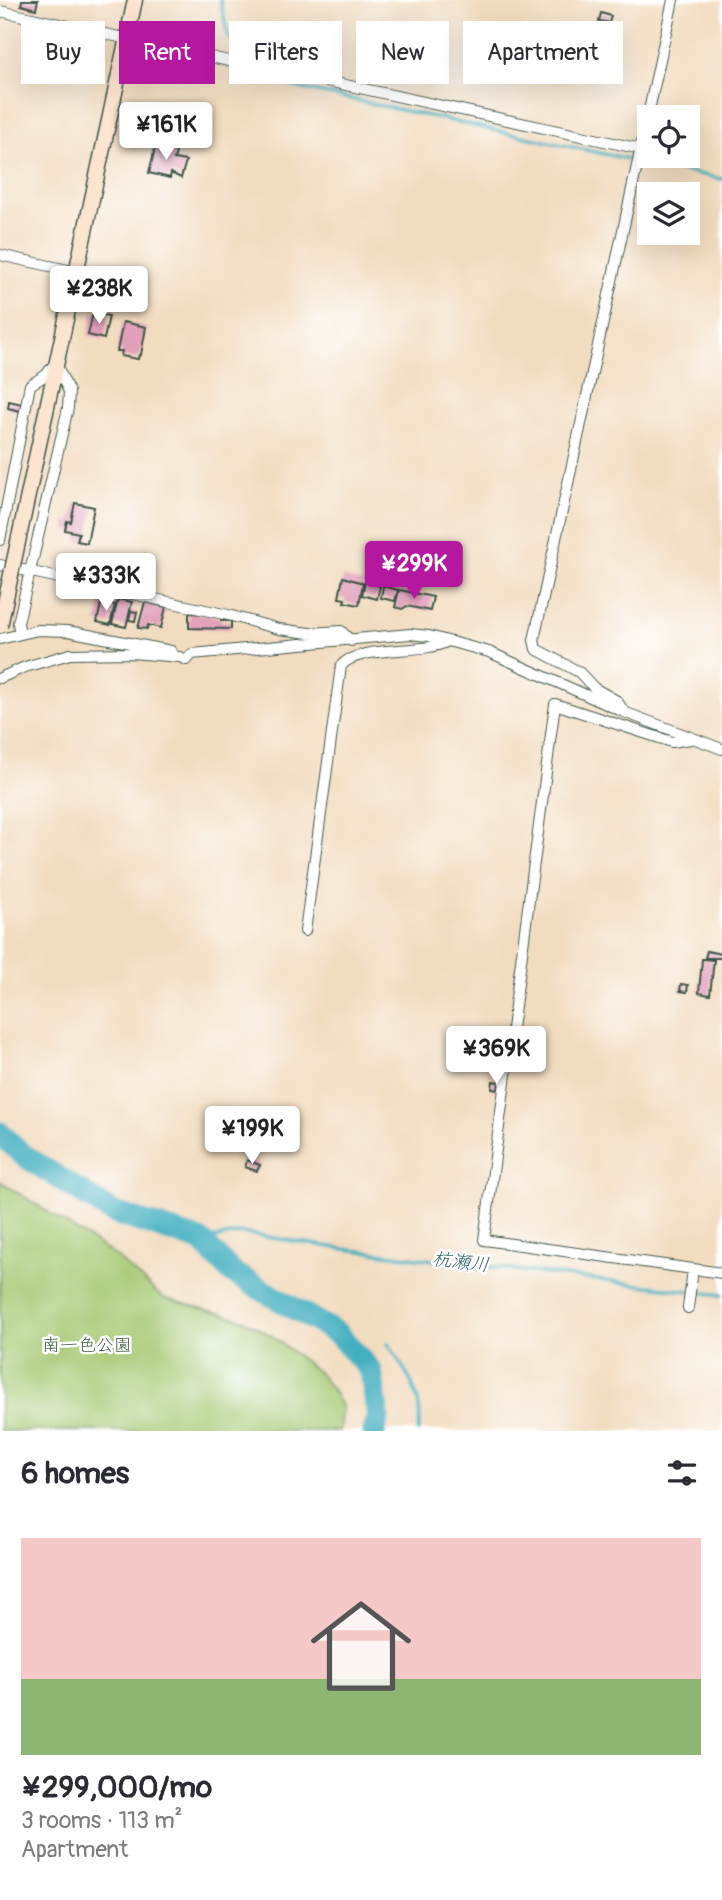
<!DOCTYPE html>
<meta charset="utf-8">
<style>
:root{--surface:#fff;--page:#f2f2f3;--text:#2b2b33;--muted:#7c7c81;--accent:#b5179e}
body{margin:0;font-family:Pangolin,"Klee One",sans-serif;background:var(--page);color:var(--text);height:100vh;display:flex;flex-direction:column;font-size:26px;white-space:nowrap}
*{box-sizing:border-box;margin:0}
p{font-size:23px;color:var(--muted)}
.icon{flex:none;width:38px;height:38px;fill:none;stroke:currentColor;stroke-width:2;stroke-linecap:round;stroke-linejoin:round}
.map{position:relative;height:1431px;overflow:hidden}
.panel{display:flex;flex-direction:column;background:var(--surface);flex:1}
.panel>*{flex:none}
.hud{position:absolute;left:21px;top:21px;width:681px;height:63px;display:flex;gap:14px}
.tools{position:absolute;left:637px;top:105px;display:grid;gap:14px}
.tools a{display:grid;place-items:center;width:63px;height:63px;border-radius:0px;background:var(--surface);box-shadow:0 7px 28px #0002;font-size:35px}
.price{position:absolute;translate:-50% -60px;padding:0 16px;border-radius:7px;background:#fff;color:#222;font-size:23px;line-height:46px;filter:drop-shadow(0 2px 4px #0008)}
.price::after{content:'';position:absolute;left:50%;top:42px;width:21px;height:16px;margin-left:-10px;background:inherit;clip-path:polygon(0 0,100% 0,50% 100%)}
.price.selected{background:var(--accent);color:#fff}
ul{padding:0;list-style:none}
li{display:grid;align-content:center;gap:14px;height:371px;padding:0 21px}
li span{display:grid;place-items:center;height:217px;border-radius:0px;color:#555}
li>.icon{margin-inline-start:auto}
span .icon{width:126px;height:126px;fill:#fffc;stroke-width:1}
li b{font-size:30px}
h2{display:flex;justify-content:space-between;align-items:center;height:84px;padding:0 21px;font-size:30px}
.pill{padding:0 24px;border-radius:0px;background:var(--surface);box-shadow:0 7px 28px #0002;font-size:24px;line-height:63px}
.pill.selected{background:var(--accent);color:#fff}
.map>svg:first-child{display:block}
.green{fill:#a4c771;stroke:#628252;stroke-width:2}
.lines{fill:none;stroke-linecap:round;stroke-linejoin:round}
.stream{stroke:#42aec0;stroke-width:3.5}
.river{stroke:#42aec0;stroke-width:23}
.building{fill:#e2a0bb}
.street-casing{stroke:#3f5549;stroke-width:12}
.secondary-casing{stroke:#3f5549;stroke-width:17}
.street{stroke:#fff;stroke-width:10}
.secondary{stroke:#fce5d0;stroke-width:14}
.secondary-bridge-casing{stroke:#3f5549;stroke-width:17;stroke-linecap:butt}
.secondary-bridge{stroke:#fce5d0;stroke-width:14}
.labels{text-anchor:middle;stroke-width:5;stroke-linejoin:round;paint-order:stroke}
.park-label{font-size:18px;fill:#406043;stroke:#fff}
.water-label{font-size:19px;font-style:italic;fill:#2b6565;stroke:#fff}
</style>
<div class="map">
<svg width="722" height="1431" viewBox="0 0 722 1431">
<rect width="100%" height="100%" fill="#fff"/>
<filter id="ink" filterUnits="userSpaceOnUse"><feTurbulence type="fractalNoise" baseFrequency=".0143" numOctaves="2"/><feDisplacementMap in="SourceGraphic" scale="14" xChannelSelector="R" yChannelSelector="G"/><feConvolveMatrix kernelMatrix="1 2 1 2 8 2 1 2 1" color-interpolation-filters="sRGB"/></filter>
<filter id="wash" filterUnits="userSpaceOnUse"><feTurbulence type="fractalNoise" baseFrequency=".00686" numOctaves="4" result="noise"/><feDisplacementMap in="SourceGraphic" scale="28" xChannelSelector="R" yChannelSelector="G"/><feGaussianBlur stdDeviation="1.57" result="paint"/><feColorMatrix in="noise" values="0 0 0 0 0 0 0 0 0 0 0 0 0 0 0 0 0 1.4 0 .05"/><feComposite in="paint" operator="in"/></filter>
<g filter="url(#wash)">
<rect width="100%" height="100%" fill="#f2dcbf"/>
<path class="green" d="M0,1181l114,74 49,43 79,21 29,16 48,38 14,18 9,17 -3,23h-339z"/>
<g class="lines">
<path class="stream" d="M220,0l8,35 15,22
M266,75l6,5 27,8 329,71
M650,164l72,15
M201,1241l41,-8 102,16 378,46
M388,1343c17,28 38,54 30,88"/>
<path class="river" d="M0,1133l23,22 89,57 89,29 32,32 105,61 33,37 7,46 -4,14"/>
</g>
<g id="blocks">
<path class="building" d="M22,0h16l-2,9 -15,-4z
M601,13l10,3 -2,7 -10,-2z
M156,144l21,5 -3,10 12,2 -5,17 -10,-5 -1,5 -21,-5z
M93,313l16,3 -5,23 -16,-4z
M123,322l23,5 -5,28h-2l-1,4 -17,-3 1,-5h-5z
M9,401l13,3 -2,7 -12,-3z
M75,503l19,4 -7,36 -10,-2 2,-8 -14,-3 2,-9 4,1z
M343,577l20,6 -4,22 -15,-3 1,-3 -6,-1z
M365,582l15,4 -3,13 -15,-4z
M383,586l15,4 -3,11 -14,-3z
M399,590l34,7 -3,14 -23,-5 -5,3 -7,-2z
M102,599l6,1 -1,3 8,2 -5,20 -13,-3z
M118,599l14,3 -6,25 -14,-3z
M145,602l21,5 -5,21 -13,-3 -1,4 -9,-1z
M131,611l6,1 -2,9 -6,-1z
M189,613l15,1 17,4v3h10v8l-42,-1z
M707,951l15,3v4h-17z
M702,959l12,1 -4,35 -11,-2z
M681,984l7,1 -1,7 -7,-1z
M493,1081l6,1 -1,8 -6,-1z
M247,1160l13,5 -3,6 -12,-4z"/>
</g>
</g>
<g filter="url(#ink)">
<use href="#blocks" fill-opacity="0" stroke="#3f5549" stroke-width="2"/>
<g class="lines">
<defs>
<path id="street" d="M0,11l238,52 25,2 32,9 346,75
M0,255l77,17
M0,540l30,-155 16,-10 7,-9
M0,565l228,50 51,14 30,4 32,-2 10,10
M20,634l-2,-11 50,-215 1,-16 -12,-26
M0,639l38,-9 30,1 103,20
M0,678l25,-11 45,-13 61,-1 49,4 7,3 5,-6 218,-20 19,2 60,16 135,60 98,37
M624,712l-7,-11 -23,-13 -15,-16 -43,-23 -2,-9 139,-640
M691,739l-19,3 -117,-38 -71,536 238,33
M305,931l36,-265c18,-22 84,-11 107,-25
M688,1308l5,-39"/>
<path id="secondary" d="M33,472l102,-472"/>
</defs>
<use href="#street" class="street-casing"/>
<use href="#secondary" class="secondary-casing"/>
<use href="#street" class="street"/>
<use href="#secondary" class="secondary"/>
<defs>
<path id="secondary-bridge" d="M0,626l33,-154"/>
</defs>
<use href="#secondary-bridge" class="secondary-bridge-casing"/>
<use href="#secondary-bridge" class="secondary-bridge"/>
</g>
</g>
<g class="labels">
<g class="park-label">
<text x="87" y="1351">南一色公園</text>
</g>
<g class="water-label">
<text transform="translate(461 1261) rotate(7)" y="7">杭瀬川</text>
</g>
</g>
</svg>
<div class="tools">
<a><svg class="icon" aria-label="locate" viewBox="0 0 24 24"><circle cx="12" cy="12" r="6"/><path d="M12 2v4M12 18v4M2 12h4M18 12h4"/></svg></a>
<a><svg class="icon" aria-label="layers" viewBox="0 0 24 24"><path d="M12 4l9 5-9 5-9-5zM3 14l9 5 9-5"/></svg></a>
</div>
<b class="price" style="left:166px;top:162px">¥161K</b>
<b class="price" style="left:99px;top:326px">¥238K</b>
<b class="price selected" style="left:414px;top:601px">¥299K</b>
<b class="price" style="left:106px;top:613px">¥333K</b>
<b class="price" style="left:496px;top:1086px">¥369K</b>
<b class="price" style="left:252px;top:1166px">¥199K</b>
<div class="hud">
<a class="pill">Buy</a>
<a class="pill selected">Rent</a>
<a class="pill">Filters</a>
<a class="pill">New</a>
<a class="pill">Apartment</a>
</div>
</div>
<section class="panel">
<h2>6 homes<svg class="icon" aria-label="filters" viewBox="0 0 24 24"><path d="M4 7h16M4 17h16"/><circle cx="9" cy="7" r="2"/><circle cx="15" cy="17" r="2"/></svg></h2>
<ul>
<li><span style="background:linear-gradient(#f6c9c9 65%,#8fb573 0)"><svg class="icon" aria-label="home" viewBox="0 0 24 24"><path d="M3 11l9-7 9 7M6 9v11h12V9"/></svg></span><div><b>¥299,000/mo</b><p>3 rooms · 113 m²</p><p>Apartment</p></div></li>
</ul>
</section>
